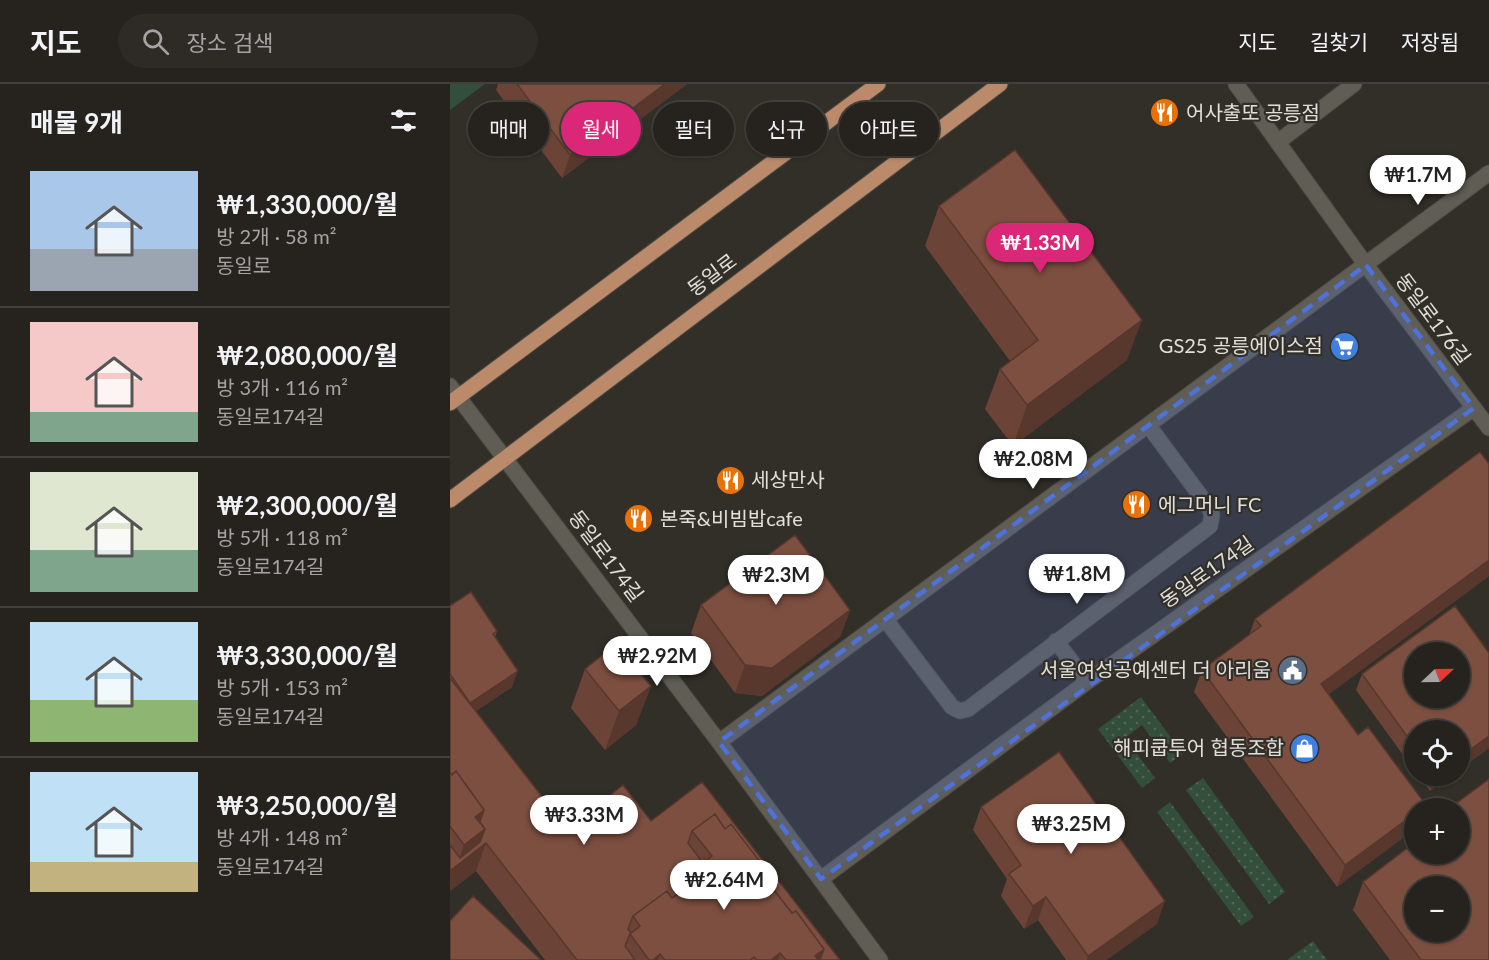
<!DOCTYPE html>
<html lang="ko">
<meta charset="utf-8">
<style>
:root{--surface:#26231e;--page:#2e2b27;--text:#f1f3f6;--muted:#a4a4a4;--line:#42403c;--accent:#db2777}
body{margin:0;font-family:Lato,"Noto Sans KR",sans-serif;background:var(--page);color:var(--text);height:100vh;display:flex;flex-direction:column;font-size:22px;white-space:nowrap}
*{box-sizing:border-box;margin:0}
p{font-size:20px;color:var(--muted)}
.icon{flex:none;width:33px;height:33px;fill:none;stroke:currentColor;stroke-width:2;stroke-linecap:round;stroke-linejoin:round}
.map{position:relative;flex:1;overflow:hidden}
.drawer{display:flex;flex-direction:column;background:var(--surface);width:450px}
.drawer>*{flex:none}
.banner{position:absolute;left:18px;top:18px;width:570px;height:54px;display:flex;gap:12px}
.needle{width:39px;rotate:68deg}
.tools{position:absolute;left:954px;top:558px;display:grid;gap:12px}
.tools a{display:grid;place-items:center;width:66px;height:66px;border-radius:50%;background:var(--surface);box-shadow:0 2px 4px #0004,0 0 0 2px var(--line);font-size:30px}
.price{position:absolute;translate:-50% -51px;padding:0 14px;border-radius:21px;background:#fff;color:#222;font-size:20px;line-height:39px;filter:drop-shadow(0 2px 3px #0008)}
.price::after{content:'';position:absolute;left:50%;top:36px;width:18px;height:14px;margin-left:-9px;background:inherit;clip-path:polygon(0 0,100% 0,50% 100%)}
.price.current{background:var(--accent);color:#fff}
ul{padding:0;list-style:none}
li{display:flex;align-items:center;gap:18px;height:150px;padding:0 30px}
li+li{border-top:2px solid var(--line)}
li span{display:grid;place-items:center;flex:none;width:168px;height:120px;border-radius:0px;color:#555}
li>.icon{margin-inline-start:auto}
span .icon{width:72px;height:72px;fill:#fffc;stroke-width:1}
li b{font-size:26px}
h2{display:flex;justify-content:space-between;align-items:center;height:72px;padding:0 30px;font-size:26px}
.tag{padding:0 21px;border-radius:27px;background:var(--surface);box-shadow:0 2px 4px #0004,0 0 0 2px var(--line);font-size:21px;line-height:54px}
.tag.current{background:var(--accent);color:#fff}
header{display:flex;align-items:center;gap:36px;box-sizing:border-box;height:84px;padding:0 30px;background:var(--surface);border-bottom:2px solid var(--line)}
header strong{font-size:28px}
nav{display:flex;gap:33px;margin-inline-start:auto;font-size:21px}
.search{width:420px;height:54px;background:var(--page);display:flex;align-items:center;gap:15px;box-sizing:border-box;padding:0 21px;border-radius:33px;color:var(--muted);font-size:22px}
main{display:flex;flex:1;min-height:0}
.map>svg:first-child{display:block}
.grass{fill:url(#grass-dots)}
.pitch{fill:#334e3a}
.lines{fill:none;stroke-linecap:round;stroke-linejoin:round}
.minor-casing{stroke:#4e4b46;stroke-width:17}
.major-casing{stroke:#4e4b46;stroke-width:17}
.minor{stroke:#605d55;stroke-width:15}
.major{stroke:#ba8a6b;stroke-width:15}
.wall{fill:#6c4437}
.shaded-wall{fill:#58372d}
.building{fill:#7d4f40;stroke:#58372d;stroke-width:1.5;fill-rule:evenodd}
.marked{fill:#4e72d9;fill-opacity:0.2;stroke:#4e72d9;stroke-width:4.5;stroke-dasharray:12 8;stroke-linejoin:round}
.labels{text-anchor:middle;stroke-width:4.5;stroke-linejoin:round;paint-order:stroke}
.poi-label{font-size:20px;fill:#e1dfdb;stroke:#322f28;text-anchor:start}
.street-label{font-size:20px;fill:#e1dfdb;stroke:#322f28}
</style>
<header>
<strong>지도</strong>
<div class="search"><svg class="icon" aria-label="search" viewBox="0 0 24 24"><circle cx="10" cy="10" r="6"/><path d="M15 15l6 6"/></svg>장소 검색</div>
<nav><a>지도</a><a>길찾기</a><a>저장됨</a></nav>
</header>
<main>
<section class="drawer">
<h2>매물 9개<svg class="icon" aria-label="filters" viewBox="0 0 24 24"><path d="M4 7h16M4 17h16"/><circle cx="9" cy="7" r="2"/><circle cx="15" cy="17" r="2"/></svg></h2>
<ul>
<li><span style="background:linear-gradient(#a9c7e8 65%,#9aa5b1 0)"><svg class="icon" aria-label="home" viewBox="0 0 24 24"><path d="M3 11l9-7 9 7M6 9v11h12V9"/></svg></span><div><b>₩1,330,000/월</b><p>방 2개 · 58 m²</p><p>동일로</p></div></li>
<li><span style="background:linear-gradient(#f6c9c9 75%,#7fa58c 0)"><svg class="icon" aria-label="home" viewBox="0 0 24 24"><path d="M3 11l9-7 9 7M6 9v11h12V9"/></svg></span><div><b>₩2,080,000/월</b><p>방 3개 · 116 m²</p><p>동일로174길</p></div></li>
<li><span style="background:linear-gradient(#dfe7d0 65%,#7fa58c 0)"><svg class="icon" aria-label="home" viewBox="0 0 24 24"><path d="M3 11l9-7 9 7M6 9v11h12V9"/></svg></span><div><b>₩2,300,000/월</b><p>방 5개 · 118 m²</p><p>동일로174길</p></div></li>
<li><span style="background:linear-gradient(#bfe0f5 65%,#8fb573 0)"><svg class="icon" aria-label="home" viewBox="0 0 24 24"><path d="M3 11l9-7 9 7M6 9v11h12V9"/></svg></span><div><b>₩3,330,000/월</b><p>방 5개 · 153 m²</p><p>동일로174길</p></div></li>
<li><span style="background:linear-gradient(#bfe0f5 75%,#c2b280 0)"><svg class="icon" aria-label="home" viewBox="0 0 24 24"><path d="M3 11l9-7 9 7M6 9v11h12V9"/></svg></span><div><b>₩3,250,000/월</b><p>방 4개 · 148 m²</p><p>동일로174길</p></div></li>
</ul>
</section>
<div class="map">
<svg width="1039" height="876" viewBox="0 0 1039 876">
<defs>
<pattern id="grass-dots" width="8" height="8" patternUnits="userSpaceOnUse" patternTransform="scale(1.5)"><rect width="8" height="8" fill="#334e3a"/><path d="M2 2h.1M6 6h.1" fill="none" stroke="#506756" stroke-width="1.8" stroke-linecap="round"/></pattern>
</defs>
<rect width="100%" height="100%" fill="#322f28"/>
<path class="grass" d="M691,613l42,57 -13,9 -28,-38 -17,13 30,40 -13,10 -44,-59z
M753,694l82,114 -16,12 -83,-114z
M720,718l84,115 -13,9 -84,-114z
M863,857l14,19h-40z"/>
<path class="pitch" d="M0,0h35l-35,26z"/>
<g class="lines">
<defs>
<path id="minor" d="M786,0l130,181 123,163
M828,58l76,-58
M0,302l269,356 161,218
M435,535l67,88 8,4 8,-2 242,-183 2,-11 -4,-9 -60,-81
M606,557l31,41
M269,658l770,-569
M371,795l266,-197 387,-274"/>
<path id="major" d="M0,319l428,-319
M0,416l550,-416"/>
</defs>
<use href="#minor" class="minor-casing"/>
<use href="#major" class="major-casing"/>
<use href="#minor" class="minor"/>
<use href="#major" class="major"/>
</g>
<path class="wall" d="M48,0h189l-125,94 -66,-88z
M489,122l188,154 -114,86 -28,-37 15,-40 10,-8 -85,-115z
M1039,492l-160,118 29,41 68,70 -1,3h-11l-77,79 -143,-195 8,-22 47,-35 6,-16z
M251,521l149,5 -10,27 -78,59 -27,-3 -44,-60z
M0,522l47,25 -2,7 17,49 -36,24 91,118 84,-8 51,-39 138,178h-295l-69,-89 -26,20z
M1039,569v95l-29,21v-39h-46v40l-58,-80 6,-16z
M135,585l66,17 -15,39 -31,25 -34,-42z
M968,692h33l-21,15z
M531,723l176,117 -51,36h-40l-28,-40 -14,9 -23,-33 6,-17 -34,-49z
M913,798l126,78h-99l-37,-50z"/>
<path class="shaded-wall" d="M215,0h22l-125,94 8,-23z
M692,236l-15,40 -114,86 14,-41z
M1039,476v16l-176,130 8,-22z
M400,526l-10,27 -78,59 -27,-3 10,-28z
M68,587l-6,16 -48,32 6,-16z
M201,602l-15,39 -31,25 14,-39z
M1039,652v12l-29,21v-12z
M985,692h16l-21,15z
M34,726l-9,25v-18z
M964,730v16l-77,57 8,-22z
M35,745l1,14 -10,28 -26,20v-20l7,-5 7,-21z
M596,813l-8,23 -14,9 9,-23z
M715,817l-8,23 -51,36h-19l1,-4z
M374,865l-4,11h-7l2,-4z
M330,869l-2,7h-7z
M210,870l-2,6h-5z"/>
<path class="building" d="M67,0h148l-95,71z
M565,66l127,170 -115,85 -27,-36 38,-29 -99,-134z
M1030,368l9,12v96l-168,124 37,51 10,-8 58,78 -4,3h-8v6l-69,51 -143,-195 59,-44 -6,-7z
M345,451l55,75 -78,58 -27,-3 -44,-60z
M21,508l26,39 -4,3 25,37 -48,32 -20,-29v-68z
M1005,522l34,47v83l-29,21v-27h-46v16l-52,-72zM964,568h46v46h-46z
M166,560l35,42 -32,25 -34,-42z
M0,594l117,151 56,-44 28,36 51,-39 138,178h-20l4,-11 -28,-38 -4,2 -34,-43 3,-7 -30,-39 -6,5 -10,-15 -23,17 -4,12 15,20 -5,4 -5,13 1,2 -22,16 -5,-7 -34,25 -5,13 3,4 -1,1 -5,12 10,14h-58l-91,-117 -36,28v-26l10,13 20,-16 5,-13 -5,-7 4,-12 -28,-39 -4,4 -2,-3z
M609,668l106,149 -77,55 -42,-59 -13,9 -24,-32 12,-9 -40,-58z
M6,687l28,39 -9,7 10,12 -21,16 -14,-19v-54l2,3z
M1039,695v181h-68l-58,-78 51,-39v11h46v-46h-10zM964,802h46v46h-46z
M265,730l10,15 6,-5 30,39 -5,4 36,46 4,-2 28,38 -9,7 3,4h-32l-6,-7 -9,7h-14l-3,-3 -4,3h-85l-5,-6 -7,6h-4l-19,-26 10,-8 -7,-10 34,-25 5,7 31,-23 -5,-8 14,-11 -20,-25z
M23,812l68,64h-91v-39z"/>
<path class="marked" d="M916,181l108,143 -653,471 -102,-137z"/>
<defs>
<symbol id="restaurant-disc" viewBox="-11 -11 22 22"><circle r="9.5" fill="#e8710a" stroke="#322f28"/><path d="M-5-6h1v4h1v-4h1v4h1v-4h1v5L-1.5 .5V6h-2V.5L-5-1ZM5-6V6H3V1.5H1.5Q1.5-4 5-6Z" fill="#fff"/></symbol>
<symbol id="supermarket-disc" viewBox="-11 -11 22 22"><circle r="9.5" fill="#3f7fe0" stroke="#322f28"/><path d="M-6-5.5h2.5l.6 2H6L4.5 2H-2.5L-4.4-4H-6ZM-1.5 3.2a1.3 1.3 0 1 0 .1 0ZM3 3.2a1.3 1.3 0 1 0 .1 0Z" fill="#fff"/></symbol>
<symbol id="civic-disc" viewBox="-11 -11 22 22"><circle r="9.5" fill="#5c6f8a" stroke="#322f28"/><path d="M-.6-6.5H3V-4.5H.6V-3L4-1V1h2V6H-6V1h2V-1L-.6-3ZM-1.2 2.5V6h2.4V2.5Z" fill="#fff"/></symbol>
<symbol id="shop-disc" viewBox="-11 -11 22 22"><circle r="9.5" fill="#3f7fe0" stroke="#322f28"/><path d="M-5-2.5h2.3a2.7 3.5 0 0 1 5.4 0H5L5.5 6h-11ZM-1.5-2.5h3a1.5 2.3 0 0 0-3 0Z" fill="#fff"/></symbol>
</defs>
<g fill-rule="evenodd">
<use href="#restaurant-disc" x="698" y="12" width="33" height="33"/>
<use href="#supermarket-disc" x="878" y="246" width="33" height="33"/>
<use href="#restaurant-disc" x="264" y="380" width="33" height="33"/>
<use href="#restaurant-disc" x="670" y="404" width="33" height="33"/>
<use href="#restaurant-disc" x="172" y="418" width="33" height="33"/>
<use href="#civic-disc" x="826" y="570" width="33" height="33"/>
<use href="#shop-disc" x="838" y="648" width="33" height="33"/>
</g>
<g class="labels">
<g class="poi-label">
<text x="736" y="36">어사출또 공릉점</text>
<text x="873" y="269" text-anchor="end">GS25 공릉에이스점</text>
<text x="301" y="403">세상만사</text>
<text x="708" y="428">에그머니 FC</text>
<text x="210" y="442">본죽&amp;비빔밥cafe</text>
<text x="821" y="593" text-anchor="end">서울여성공예센터 더 아리움</text>
<text x="834" y="671" text-anchor="end">해피쿱투어 협동조합</text>
</g>
<g class="street-label">
<text transform="translate(262 191) rotate(-37)" y="7">동일로</text>
<text transform="translate(983 235) rotate(53)" y="7">동일로176길</text>
<text transform="translate(156 472) rotate(53)" y="7">동일로174길</text>
<text transform="translate(757 488) rotate(-35)" y="7">동일로174길</text>
</g>
</g>
</svg>
<div class="tools">
<a><svg class="needle" viewBox="-14 -14 28 28"><path d="M0-13l5 13h-10z" fill="#e53935"/><path d="M0 13l5-13h-10z" fill="#a4a4a4"/></svg></a>
<a><svg class="icon" aria-label="locate" viewBox="0 0 24 24"><circle cx="12" cy="12" r="6"/><path d="M12 2v4M12 18v4M2 12h4M18 12h4"/></svg></a>
<a>+</a>
<a>−</a>
</div>
<b class="price" style="left:968px;top:122px">₩1.7M</b>
<b class="price current" style="left:590px;top:190px">₩1.33M</b>
<b class="price" style="left:583px;top:406px">₩2.08M</b>
<b class="price" style="left:627px;top:521px">₩1.8M</b>
<b class="price" style="left:326px;top:522px">₩2.3M</b>
<b class="price" style="left:207px;top:603px">₩2.92M</b>
<b class="price" style="left:134px;top:762px">₩3.33M</b>
<b class="price" style="left:621px;top:771px">₩3.25M</b>
<b class="price" style="left:274px;top:827px">₩2.64M</b>
<div class="banner">
<a class="tag">매매</a>
<a class="tag current">월세</a>
<a class="tag">필터</a>
<a class="tag">신규</a>
<a class="tag">아파트</a>
</div>
</div>
</main>
